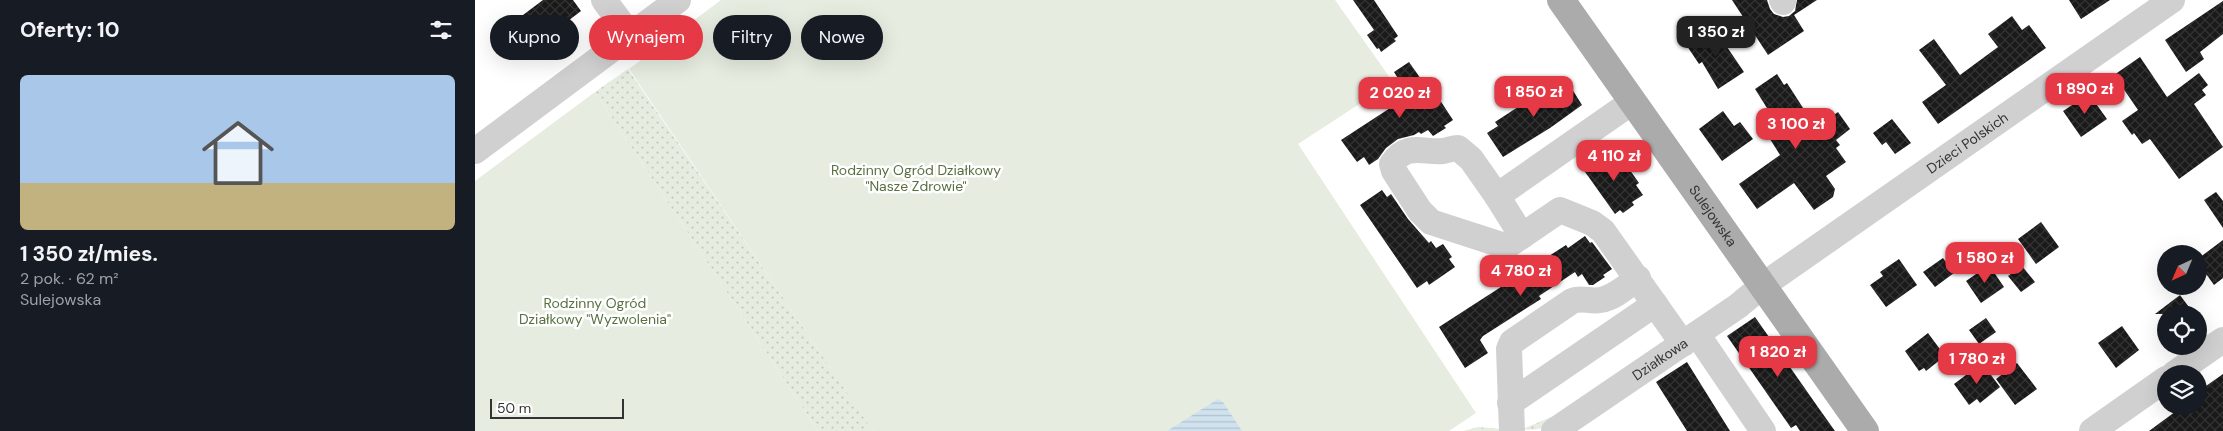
<!DOCTYPE html>
<html lang="pl">
<meta charset="utf-8">
<style>
:root{--surface:#171b24;--page:#20242c;--text:#f1f3f6;--muted:#9ea1a6;--line:#363941;--accent:#e63946}
body{margin:0;font-family:"DM Sans",sans-serif;background:var(--page);color:var(--text);height:100vh;display:flex;flex-direction:column;font-size:19px;white-space:nowrap}
*{box-sizing:border-box;margin:0}
p{font-size:16px;color:var(--muted)}
.icon{flex:none;width:28px;height:28px;fill:none;stroke:currentColor;stroke-width:2;stroke-linecap:round;stroke-linejoin:round}
.map{position:relative;flex:1;overflow:hidden}
.side{display:flex;flex-direction:column;background:var(--surface);width:475px}
.side>*{flex:none}
.guide{position:absolute;left:15px;top:15px;width:475px;height:45px;display:flex;gap:10px}
.needle{width:32px;rotate:224deg}
.tools{position:absolute;left:1682px;top:245px;display:grid;gap:10px}
.tools a{display:grid;place-items:center;width:50px;height:50px;border-radius:50%;background:var(--surface);box-shadow:0 5px 20px #0002;font-size:25px}
.scale{position:absolute;left:15px;bottom:12px;width:134px;box-sizing:border-box;padding-left:5px;border:2px solid #333;border-top:0;font-size:14px;line-height:18px;white-space:nowrap;color:#333;-webkit-text-stroke:4px #fff;paint-order:stroke}
.price{position:absolute;translate:-50% -42px;padding:0 11px;border-radius:10px;background:var(--accent);color:#fff;font-size:16px;line-height:32px;filter:drop-shadow(0 1px 2px #0008)}
.price::after{content:'';position:absolute;left:50%;top:30px;width:15px;height:11px;margin-left:-8px;background:inherit;clip-path:polygon(0 0,100% 0,50% 100%)}
.price.selected{background:#222;color:#fff}
ul{padding:0;list-style:none}
li{display:grid;align-content:center;gap:10px;height:265px;padding:0 20px}
li+li{border-top:1px solid var(--line)}
li span{display:grid;place-items:center;height:155px;border-radius:8px;color:#555}
li>.icon{margin-inline-start:auto}
span .icon{width:90px;height:90px;fill:#fffc;stroke-width:1}
li b{font-size:21px}
h2{display:flex;justify-content:space-between;align-items:center;height:60px;padding:0 20px;font-size:21px}
.chip{padding:0 18px;border-radius:22px;background:var(--surface);box-shadow:0 5px 20px #0002;font-size:18px;line-height:45px}
.chip.selected{background:var(--accent);color:#fff}
main{display:flex;flex:1;min-height:0}
.map>svg:first-child{display:block}
.grass{fill:url(#grass-dots)}
.garden{fill:#e6ecdf}
.water{fill:url(#water-rules)}
.building{fill:url(#building-cross-hatch)}
.lines{fill:none;stroke-linecap:round;stroke-linejoin:round}
.minor{stroke:#d0d0d0;stroke-width:26}
.major{stroke:#ababab;stroke-width:28}
.labels{text-anchor:middle;stroke-width:5;stroke-linejoin:round;paint-order:stroke}
.street-label{font-size:14px;fill:#333;stroke:#fff}
.park-label{font-size:14px;fill:#56703f;stroke:#fff}
</style>
<main>
<section class="side">
<h2>Oferty: 10<svg class="icon" aria-label="filters" viewBox="0 0 24 24"><path d="M4 7h16M4 17h16"/><circle cx="9" cy="7" r="2"/><circle cx="15" cy="17" r="2"/></svg></h2>
<ul>
<li><span style="background:linear-gradient(#a9c7e8 70%,#c2b280 0)"><svg class="icon" aria-label="home" viewBox="0 0 24 24"><path d="M3 11l9-7 9 7M6 9v11h12V9"/></svg></span><div><b>1 350 zł/mies.</b><p>2 pok. · 62 m²</p><p>Sulejowska</p></div></li>
</ul>
</section>
<div class="map">
<svg width="1748" height="431" viewBox="0 0 1748 431">
<defs>
<pattern id="grass-dots" width="8" height="8" patternUnits="userSpaceOnUse" patternTransform="scale(1.25)"><rect width="8" height="8" fill="#e6ecdf"/><path d="M2 2h.1M6 6h.1" fill="none" stroke="#c6cbc0" stroke-width="1.8" stroke-linecap="round"/></pattern>
<pattern id="water-rules" width="6" height="5" patternUnits="userSpaceOnUse" patternTransform="scale(1.25)"><rect width="6" height="5" fill="#cfe2ee"/><path d="M0 2.5h6" fill="none" stroke="#b2c2cd"/></pattern>
<pattern id="building-cross-hatch" width="8" height="8" patternUnits="userSpaceOnUse" patternTransform="scale(1.25)"><rect width="8" height="8" fill="#1a1a1a"/><path d="M0 0l8 8M0 8l8-8" fill="none" stroke="#333"/></pattern>
</defs>
<rect width="100%" height="100%" fill="#fff"/>
<path class="grass" d="M153,69l238,351 7,11h-55l-223,-339z
M1076,417l4,6c-10,5 -20,8 -32,6z
M1003,427l23,2 -1,2h-37z"/>
<path class="garden" d="M246,0h614l58,82 -95,62 178,269 -27,18h-576l-244,-362z
M120,92l223,339h-343v-250z"/>
<path class="water" d="M743,399l5,3 19,29h-75z"/>
<path class="building" d="M68,0h30l8,11 -55,42 -19,-26z
M878,0h21l24,36 -4,3 2,2 -15,11 -2,-4 -2,1 -10,-14 7,-5z
M1257,0h35l3,9 4,5 9,3 6,-1 6,-5 2,-11h20l-23,15 10,16 -36,24z
M1594,0h41l-29,19z
M1748,1v33l-23,18 4,7 -18,13 -21,-32z
M1537,16l10,14 7,-5 17,23 -108,76 -16,-22 24,-17 -27,-35 15,-11 26,36 38,-28 -10,-13z
M1243,27l11,18 -2,2 17,25 -26,17 -16,-27 -3,2 -12,-18z
M1665,57l27,40 32,-24 9,12 -6,5 4,5 -12,9 29,43 -44,32 -29,-40 -8,5 -8,-11 -2,2 -10,-14 16,-11 -24,-35z
M934,62l24,34 3,-2 17,26 -9,6 2,2 -13,8 -5,-6 -7,4 -2,-2 -5,3 -16,4 -12,9 -8,11 -9,6 -5,-8 -7,5 -16,-22 66,-43 1,-3 -14,-22z
M1302,74l7,11 3,-2 29,45 22,-16 12,17 -14,11 4,5 -4,3 10,14 -20,14 9,13 -2,8 -19,13 -20,-27 -37,26 -18,-25 41,-29 -20,-32 12,-7 -17,-27z
M1086,79l7,12 4,-2 10,16 -32,23 -47,29 -16,-24 11,-7 -3,-4z
M1614,94l18,25 -26,18 -18,-26z
M1248,111l11,15 6,-4 13,17 -31,22 -23,-32z
M1417,119l19,24 -16,11 -9,-12 -4,3 -9,-12z
M1134,150l7,9 4,-3 19,27 -3,2 7,10 -11,7 2,3 -11,8 -3,-3 -5,4 -32,-45z
M907,190l5,7 4,-3 17,25 21,24 2,-2 5,7 7,-4 9,13 -3,2 6,8 -26,18 -2,-4 -10,7 -57,-83z
M1741,192l7,9v27l-19,-28z
M1566,222l18,25 -23,17 -18,-25z
M1110,236l5,7 2,-1 20,27 -9,6 2,2 -12,8h-4l-7,-11 -4,3 -3,-5 -36,24 2,3 -58,37 -3,4 8,13 -23,15 -26,-41 127,-82 2,3z
M1748,240v38l-9,7 -15,-21v-6z
M1468,258l11,15 -19,14 -12,-15z
M1424,259l18,26 -31,22 -16,-22 13,-9 -3,-4z
M1514,265l15,22 -23,16 -15,-22z
M1547,266l13,16 -14,10 -13,-16z
M1705,295l14,19h-39z
M1280,317l65,93 15,21h-35l-4,-6 -5,3 -64,-92z
M1511,318l10,14 -17,12 -10,-14z
M1647,326l17,24 -23,18 -18,-25z
M1453,333l17,23 -19,15 -2,-3 -5,3 -14,-20z
M1212,362l43,69h-43l-31,-49z
M1507,363l18,24 -20,16 -3,-4 -8,6 -15,-21z
M1542,363l20,26 -22,16 -19,-26z
M1748,374v57h-74l34,-25h16v-15z"/>
<g class="lines">
<g class="minor">
<path d="M129,0l26,35"/>
<path d="M1307,0l1,2"/>
<path d="M0,151l203,-151"/>
<path d="M1022,196l-26,-37 -13,-11c-5,0 -9,2 -15,3 -19,2 -37,-9 -51,13l2,7 26,40 11,11 71,23 8,-1 50,-34 32,13 11,8 80,113"/>
<path d="M1047,236l-25,-40 135,-94"/>
<path d="M1222,334l66,97"/>
<path d="M1699,374l49,-34"/>
<path d="M1035,403l145,-99"/>
<path d="M1037,431l-3,-82 3,-7 60,-41c10,-4 18,1 28,-1 14,-2 27,-14 38,-22"/>
<path id="s1" d="M1079,431l184,-125 24,-20 410,-286"/>
<path d="M1617,431l74,-52"/>
</g>
<path class="major" id="s2" d="M1086,0l304,431"/>
</g>
<g class="labels">
<g class="street-label">
<text dy="5" stroke="none"><textPath href="#s1" startOffset="504">Dzieci Polskich</textPath></text>
<text dy="5" stroke="none"><textPath href="#s2" startOffset="264">Sulejowska</textPath></text>
<text dy="5" stroke="none"><textPath href="#s1" startOffset="128">Działkowa</textPath></text>
</g>
<g class="park-label">
<text x="441" y="175">Rodzinny Ogród Działkowy<tspan x="441" dy="16">"Nasze Zdrowie"</tspan></text>
<text x="120" y="308">Rodzinny Ogród<tspan x="120" dy="16">Działkowy "Wyzwolenia"</tspan></text>
</g>
</g>
</svg>
<div class="tools">
<a><svg class="needle" viewBox="-14 -14 28 28"><path d="M0-13l5 13h-10z" fill="#e53935"/><path d="M0 13l5-13h-10z" fill="#9ea1a6"/></svg></a>
<a><svg class="icon" aria-label="locate" viewBox="0 0 24 24"><circle cx="12" cy="12" r="6"/><path d="M12 2v4M12 18v4M2 12h4M18 12h4"/></svg></a>
<a><svg class="icon" aria-label="layers" viewBox="0 0 24 24"><path d="M12 4l9 5-9 5-9-5zM3 14l9 5 9-5"/></svg></a>
</div>
<div class="scale">50 m</div>
<b class="price selected" style="left:1241px;top:58px">1 350 zł</b>
<b class="price" style="left:1610px;top:115px">1 890 zł</b>
<b class="price" style="left:1059px;top:118px">1 850 zł</b>
<b class="price" style="left:925px;top:119px">2 020 zł</b>
<b class="price" style="left:1321px;top:150px">3 100 zł</b>
<b class="price" style="left:1139px;top:182px">4 110 zł</b>
<b class="price" style="left:1510px;top:284px">1 580 zł</b>
<b class="price" style="left:1046px;top:297px">4 780 zł</b>
<b class="price" style="left:1303px;top:378px">1 820 zł</b>
<b class="price" style="left:1502px;top:385px">1 780 zł</b>
<div class="guide">
<a class="chip">Kupno</a>
<a class="chip selected">Wynajem</a>
<a class="chip">Filtry</a>
<a class="chip">Nowe</a>
</div>
</div>
</main>
